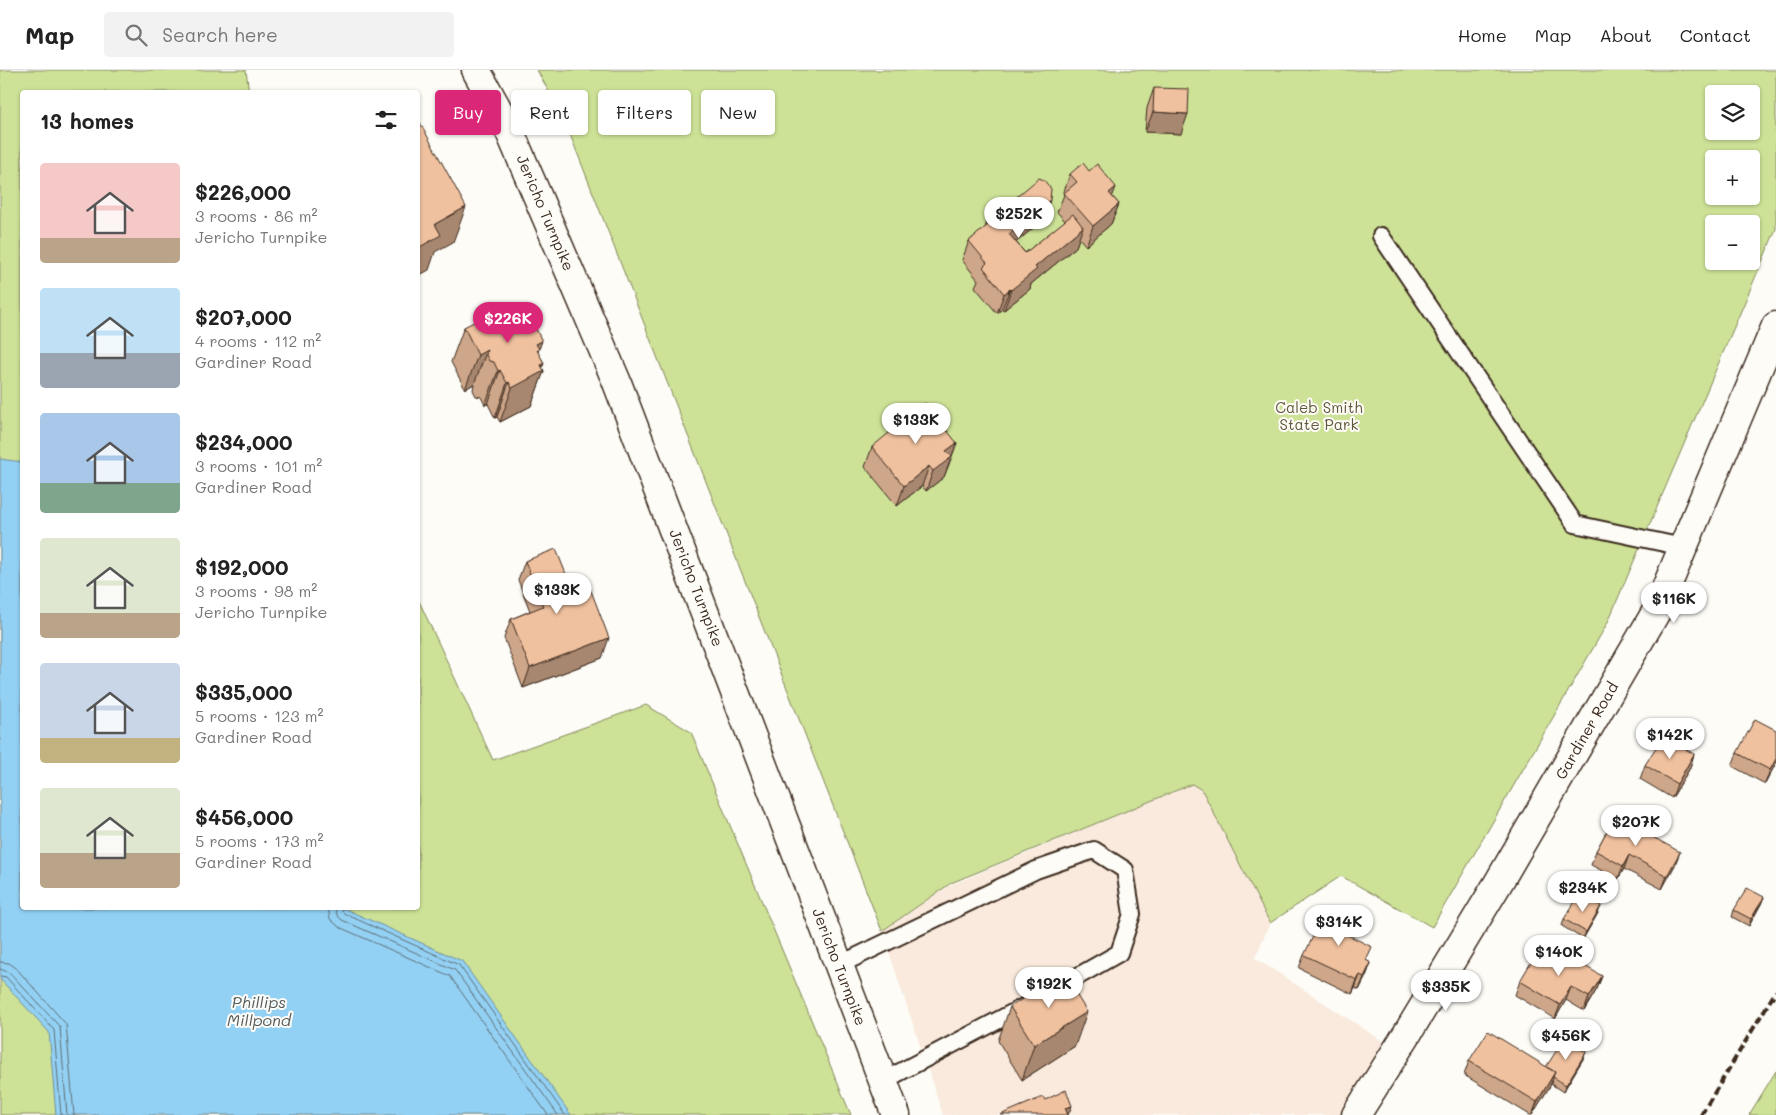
<!DOCTYPE html>
<meta charset="utf-8">
<style>
:root{--surface:#fff;--page:#f2f2f2;--text:#222;--muted:#767676;--line:#e0e0e0;--accent:#db2777}
body{margin:0;font-family:Mali,sans-serif;background:var(--page);color:var(--text);height:100vh;display:flex;flex-direction:column;font-size:19px;white-space:nowrap}
*{box-sizing:border-box;margin:0}
p{font-size:16px;color:var(--muted)}
.icon{flex:none;width:28px;height:28px;fill:none;stroke:currentColor;stroke-width:2;stroke-linecap:round;stroke-linejoin:round}
.map{position:relative;flex:1;overflow:hidden}
.panel{position:absolute;left:20px;top:20px;width:400px;height:820px;display:flex;flex-direction:column;background:var(--surface);border-radius:5px;box-shadow:0 1px 4px #0004}
.panel>*{flex:none}
.top-card{position:absolute;left:435px;top:20px;width:475px;height:45px;display:flex;gap:10px}
.tools{position:absolute;left:1705px;top:15px;display:grid;gap:10px}
.tools a{display:grid;place-items:center;width:55px;height:55px;border-radius:5px;background:var(--surface);box-shadow:0 1px 4px #0004;font-size:25px}
.price{position:absolute;translate:-50% -42px;padding:0 11px;border-radius:18px;background:#fff;color:#222;font-size:16px;line-height:32px;filter:drop-shadow(0 1px 2px #0008)}
.price::after{content:'';position:absolute;left:50%;top:30px;width:15px;height:11px;margin-left:-8px;background:inherit;clip-path:polygon(0 0,100% 0,50% 100%)}
.price.selected{background:var(--accent);color:#fff}
ul{padding:0;list-style:none}
li{display:flex;align-items:center;gap:15px;height:125px;padding:0 20px}
li span{display:grid;place-items:center;flex:none;width:140px;height:100px;border-radius:5px;color:#555}
li>.icon{margin-inline-start:auto}
span .icon{width:60px;height:60px;fill:#fffc;stroke-width:1}
li b{font-size:21px}
h2{display:flex;justify-content:space-between;align-items:center;height:60px;padding:0 20px;font-size:21px}
.tag{padding:0 18px;border-radius:5px;background:var(--surface);box-shadow:0 1px 4px #0004;font-size:18px;line-height:45px}
.tag.selected{background:var(--accent);color:#fff}
header{display:flex;align-items:center;gap:30px;box-sizing:border-box;height:70px;padding:0 25px;background:var(--surface);border-bottom:1px solid var(--line)}
header strong{font-size:24px}
nav{display:flex;gap:28px;margin-inline-start:auto;font-size:18px}
.search{width:350px;height:45px;background:var(--page);display:flex;align-items:center;gap:12px;box-sizing:border-box;padding:0 18px;border-radius:5px;color:var(--muted);font-size:19px}
.map>svg:first-child{display:block}
.built{fill:#f9eadd}
.green{fill:#cde297;stroke:#84865a;fill-rule:evenodd}
.water{fill:#93d1f4;stroke:#708e9e}
.lines{fill:none;stroke-linecap:round;stroke-linejoin:round}
.shore{stroke:#5e6d74;stroke-width:1}
.service-casing{stroke:#3b2a1e;stroke-width:20}
.secondary-casing{stroke:#3b2a1e;stroke-width:31}
.primary-casing{stroke:#3b2a1e;stroke-width:31}
.service{stroke:#fdfcf7;stroke-width:16}
.secondary{stroke:#fdfcf7;stroke-width:28}
.primary{stroke:#fdfcf7;stroke-width:28}
.rail{stroke:#3b2a1e;stroke-width:4;stroke-dasharray:8 4;stroke-linecap:butt}
.wall{fill:#cea689;stroke:#3b2a1e}
.shaded-wall{fill:#a8876f;stroke:#3b2a1e}
.building{fill:#f0c19f;stroke:#3b2a1e}
.labels{text-anchor:middle;stroke-width:4;stroke-linejoin:round;paint-order:stroke}
.street-label{font-size:15px;fill:#3b2a1e;stroke:#fdfcf7}
.park-label{font-size:15px;fill:#60583c;stroke:#fdfcf7}
.water-label{font-size:16px;font-style:italic;fill:#555c5e;stroke:#fdfcf7}
</style>
<header>
<strong>Map</strong>
<div class="search"><svg class="icon" aria-label="search" viewBox="0 0 24 24"><circle cx="10" cy="10" r="6"/><path d="M15 15l6 6"/></svg>Search here</div>
<nav><a>Home</a><a>Map</a><a>About</a><a>Contact</a></nav>
</header>
<div class="map">
<svg width="1776" height="1045" viewBox="0 0 1776 1045">
<rect width="100%" height="100%" fill="#fdfcf7"/>
<filter id="ink" filterUnits="userSpaceOnUse"><feTurbulence type="fractalNoise" baseFrequency=".02" numOctaves="2"/><feDisplacementMap in="SourceGraphic" scale="10" xChannelSelector="R" yChannelSelector="G"/><feConvolveMatrix kernelMatrix="1 2 1 2 8 2 1 2 1" color-interpolation-filters="sRGB"/></filter>
<g filter="url(#ink)">
<path class="built" d="M1192,714l9,3 69,136 -15,35 132,86 -45,71h-399l-61,-184 64,-44z"/>
<path class="green" d="M0,0h246l3,22h-227v816h396v-309l75,161 153,-55 45,27 160,383h-851z
M537,0h1239v159l-169,395 -175,303 -91,-51 -71,47 -68,-133 -10,-6 -241,99 -69,48 -318,-812zM1714,24h37v37h-37zM1714,89h37v37h-37zM1714,154h37v37h-37z
M1776,1001v44h-27z"/>
<path class="water" d="M0,389l22,3v446h321l119,53 109,154h-515l-7,-83 -49,-53z"/>
<g class="lines">
<path class="shore" d="M328,838l2,11 9,8 111,49 98,139
M335,838l2,7 5,5 113,50 103,145
M342,838v3l3,3 114,51 106,150
M0,892l9,1 6,4 51,57 8,91
M0,899l10,4 50,54 7,88
M0,906l6,1 48,53 7,85"/>
<defs>
<path id="service" d="M1381,166l194,288 108,23
M839,895l197,-95 58,-20 31,20 7,44 -13,39 -69,39
M883,1011l144,-76"/>
<path id="secondary" d="M1356,1045l51,-81 90,-149 159,-273 120,-286"/>
<path id="primary" d="M476,0l34,62 106,248 280,735"/>
</defs>
<use href="#service" class="service-casing"/>
<use href="#secondary" class="secondary-casing"/>
<use href="#primary" class="primary-casing"/>
<use href="#service" class="service"/>
<use href="#secondary" class="secondary"/>
<use href="#primary" class="primary"/>
<path class="rail" d="M1701,1045l75,-124"/>
</g>
<path class="wall" d="M1154,18l27,46 -36,-2 2,-24z
M1089,101l30,33 -8,20 -25,22 -7,-8 -3,9 -45,37 -1,5 -26,21 -2,-1 -5,4 -22,-26 3,-7 -16,-20 7,-19 16,-13 2,-6 56,-2 -27,22 9,11 40,-32 -8,-9 7,-17 -1,-1 7,-20z
M513,241l31,52 -2,5 2,3 -13,35 -31,16 -3,-5 -2,1 -7,-14 -3,1 -4,-8 -5,-1 -3,-6 1,-6 -9,5 -14,-27 13,-35z
M957,373l-13,34 -18,14 -4,-5 -25,20 -32,-39 7,-20z
M525,491l49,33 28,64 -79,30 -19,-50 7,-19 19,-8 -12,-31z
M1737,683l39,10 -11,21 -33,-18z
M1694,684l-4,14 -18,30 -32,-19 5,-14z
M1615,746l60,49 -13,24 -38,-20 -6,10 -27,-14 5,-14z
M1764,827l-3,7 -12,22 -17,-9 2,-7z
M1601,836l-3,7 -15,26 -21,-13 2,-7z
M1348,865l19,26 4,2 -5,13 -7,14 -4,-2 -3,6 -53,-26 5,-13z
M1568,893l34,13 -5,13 -13,22 -18,-11 -11,19 -40,-24 5,-14z
M1010,937l65,39 -53,34 -24,-39z
M1586,982l-3,7 -20,33 -12,-8 -19,31h-2l-66,-40 5,-14 77,6z"/>
<path class="shaded-wall" d="M1153,42l35,2 -7,20 -36,-2z
M1116,117l-7,19v-13z
M1050,130l-7,20 -41,34 7,-20z
M1119,134l-8,20 -25,22 7,-20z
M466,137l-13,35 -18,10 -6,18 -11,6v-28l17,-24z
M1083,157l-7,20 -45,37 -1,5 -26,21 7,-20 24,-23z
M1010,219l-8,20 -5,4 7,-19z
M542,271l-14,39 13,-15 3,-2 -4,10 4,-2 -13,35 -31,16 12,-34 24,-44z
M487,280l-13,34 -9,5 13,-34z
M500,300l-12,34 -3,1 13,-34z
M509,312l-12,35 -2,1 12,-35z
M957,373l-13,34 -18,14 7,-20 13,-20z
M929,396l-7,20 -25,20 7,-20z
M609,568l-7,20 -79,30 7,-20z
M1694,684l-4,14 -18,30 5,-14z
M1776,689v4l-11,21 5,-14z
M1680,782l-5,13 -13,24 5,-13z
M1629,785l-5,14 -6,10 5,-13z
M1764,827l-3,7 -12,22 2,-7z
M1601,836l-3,7 -15,26 3,-7z
M1353,851l-5,13 -7,14 5,-14z
M1371,893l-5,13 -7,14 5,-13z
M1360,905l-5,13 -3,6 5,-14z
M1602,906l-5,13 -13,22 5,-14z
M1571,917l-5,13 -11,19 5,-14z
M1087,942l-12,34 -53,34 12,-35z
M1586,982l-3,7 -20,33 3,-7z
M1555,1002l-5,14 -18,29 5,-13z
M1072,1036l-4,9 -3,-7z"/>
<path class="building" d="M1154,18l35,1 -1,25 -35,-2z
M418,49l48,88 -31,17 6,11 -23,13z
M1083,93l6,8 8,-7 19,23 -7,6 10,11 -26,22 -29,-33 13,-11 -7,-8z
M1039,108l5,2 7,9 -1,11 -41,34 16,19 48,-39 10,13 -48,40 2,2 -26,21 -1,-1 -6,5 -21,-27 4,-4 -18,-22 20,-17 -2,-2z
M509,234l4,7 3,-2 6,13 2,-1 2,4 6,-4 10,20 -6,3 3,5 -2,1 7,13 -3,2 3,6 -32,17 -3,-6 -2,1 -7,-13 -2,1 -4,-9 -5,-1 -3,-6 1,-5 -9,5 -14,-28z
M925,333l32,40 -11,8 6,6 -19,14 -4,-5 -25,20 -32,-39z
M556,479l18,45 16,-6 19,50 -79,30 -19,-49 32,-13 -18,-45z
M1755,649l21,11v29l-6,11 -33,-17z
M1663,666l31,18 -17,30 -32,-19z
M1615,746l65,36 -13,24 -38,-21 -6,11 -27,-15z
M1747,818l17,9 -13,22 -17,-9z
M1580,824l21,12 -15,26 -22,-13z
M1327,838l26,13 -7,13 26,13 -6,13 5,3 -7,14 -4,-2 -3,5 -53,-25z
M1540,877l28,16 3,-5 31,18 -13,21 -18,-10 -11,18 -40,-24z
M1063,903l24,39 -53,33 -24,-38z
M1488,961l67,41 -18,30 -68,-41z
M1564,969l22,13 -20,33 -13,-8 2,-5 -9,-5z
M1066,1020l6,16 -7,2 3,7h-68l43,-18 2,3z"/>
</g>
<g class="labels">
<g class="street-label">
<text transform="translate(545 143) rotate(67)" y="5">Jericho Turnpike</text>
<text transform="translate(696 518) rotate(69)" y="5">Jericho Turnpike</text>
<text transform="translate(1587 661) rotate(-60)" y="5">Gardiner Road</text>
<text transform="translate(839 897) rotate(69)" y="5">Jericho Turnpike</text>
</g>
<g class="park-label">
<text x="1319" y="343">Caleb Smith<tspan x="1319" dy="17">State Park</tspan></text>
</g>
<g class="water-label">
<text x="259" y="938">Phillips<tspan x="259" dy="18">Millpond</tspan></text>
</g>
</g>
</svg>
<div class="tools">
<a><svg class="icon" aria-label="layers" viewBox="0 0 24 24"><path d="M12 4l9 5-9 5-9-5zM3 14l9 5 9-5"/></svg></a>
<a>+</a>
<a>−</a>
</div>
<b class="price" style="left:1019px;top:169px">$252K</b>
<b class="price selected" style="left:508px;top:274px">$226K</b>
<b class="price" style="left:916px;top:375px">$133K</b>
<b class="price" style="left:557px;top:545px">$133K</b>
<b class="price" style="left:1674px;top:554px">$116K</b>
<b class="price" style="left:1670px;top:690px">$142K</b>
<b class="price" style="left:1636px;top:777px">$207K</b>
<b class="price" style="left:1583px;top:843px">$234K</b>
<b class="price" style="left:1339px;top:877px">$314K</b>
<b class="price" style="left:1559px;top:907px">$140K</b>
<b class="price" style="left:1049px;top:939px">$192K</b>
<b class="price" style="left:1446px;top:942px">$335K</b>
<b class="price" style="left:1566px;top:991px">$456K</b>
<div class="top-card">
<a class="tag selected">Buy</a>
<a class="tag">Rent</a>
<a class="tag">Filters</a>
<a class="tag">New</a>
</div>
<section class="panel">
<h2>13 homes<svg class="icon" aria-label="filters" viewBox="0 0 24 24"><path d="M4 7h16M4 17h16"/><circle cx="9" cy="7" r="2"/><circle cx="15" cy="17" r="2"/></svg></h2>
<ul>
<li><span style="background:linear-gradient(#f6c9c9 75%,#b9a48a 0)"><svg class="icon" aria-label="home" viewBox="0 0 24 24"><path d="M3 11l9-7 9 7M6 9v11h12V9"/></svg></span><div><b>$226,000</b><p>3 rooms · 86 m²</p><p>Jericho Turnpike</p></div></li>
<li><span style="background:linear-gradient(#bfe0f5 65%,#9aa5b1 0)"><svg class="icon" aria-label="home" viewBox="0 0 24 24"><path d="M3 11l9-7 9 7M6 9v11h12V9"/></svg></span><div><b>$207,000</b><p>4 rooms · 112 m²</p><p>Gardiner Road</p></div></li>
<li><span style="background:linear-gradient(#a9c7e8 70%,#7fa58c 0)"><svg class="icon" aria-label="home" viewBox="0 0 24 24"><path d="M3 11l9-7 9 7M6 9v11h12V9"/></svg></span><div><b>$234,000</b><p>3 rooms · 101 m²</p><p>Gardiner Road</p></div></li>
<li><span style="background:linear-gradient(#dfe7d0 75%,#b9a48a 0)"><svg class="icon" aria-label="home" viewBox="0 0 24 24"><path d="M3 11l9-7 9 7M6 9v11h12V9"/></svg></span><div><b>$192,000</b><p>3 rooms · 98 m²</p><p>Jericho Turnpike</p></div></li>
<li><span style="background:linear-gradient(#c9d6e8 75%,#c2b280 0)"><svg class="icon" aria-label="home" viewBox="0 0 24 24"><path d="M3 11l9-7 9 7M6 9v11h12V9"/></svg></span><div><b>$335,000</b><p>5 rooms · 123 m²</p><p>Gardiner Road</p></div></li>
<li><span style="background:linear-gradient(#dfe7d0 65%,#b9a48a 0)"><svg class="icon" aria-label="home" viewBox="0 0 24 24"><path d="M3 11l9-7 9 7M6 9v11h12V9"/></svg></span><div><b>$456,000</b><p>5 rooms · 173 m²</p><p>Gardiner Road</p></div></li>
</ul>
</section>
</div>
